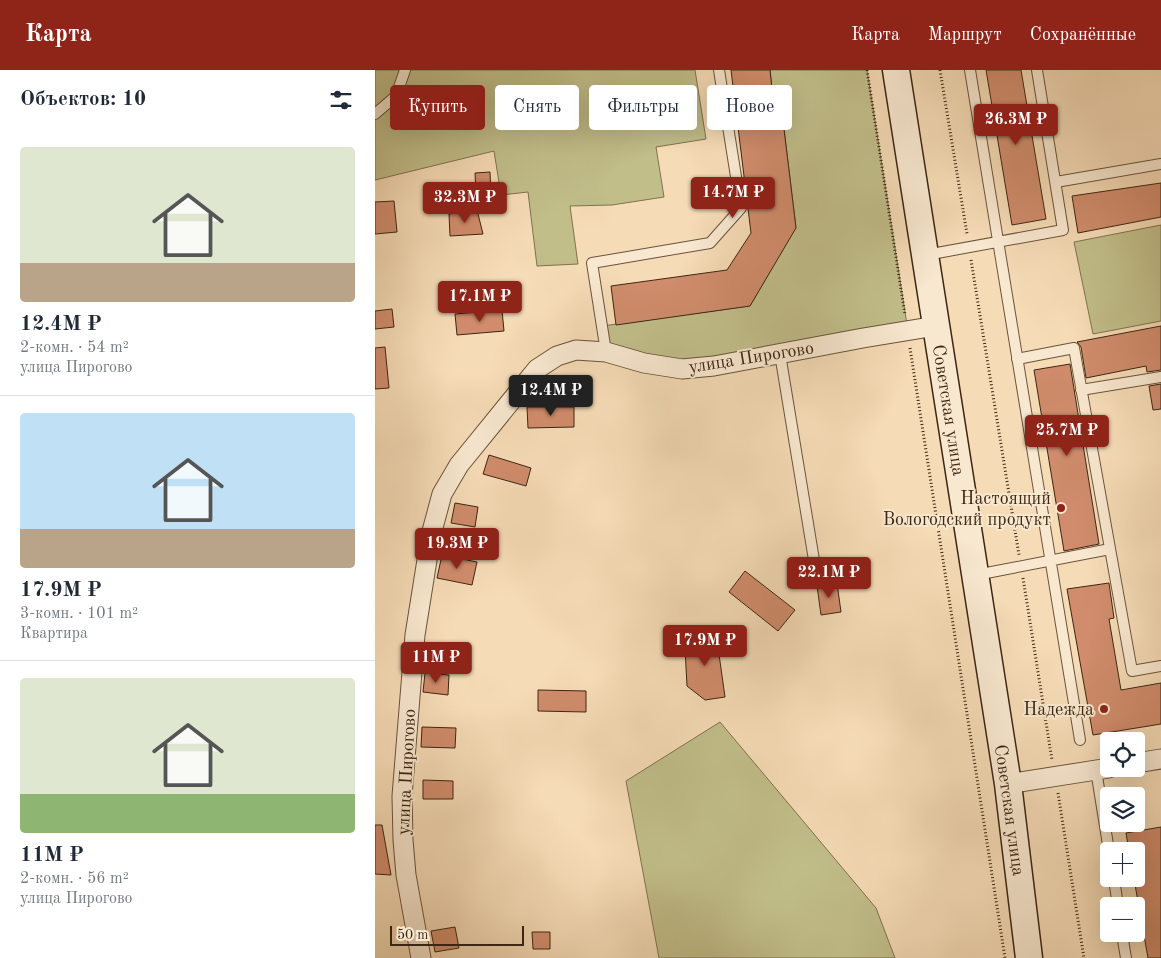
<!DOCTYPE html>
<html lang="ru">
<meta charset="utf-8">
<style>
:root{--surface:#fff;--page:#f2f2f3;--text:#1f2937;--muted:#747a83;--line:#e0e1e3;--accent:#8f2418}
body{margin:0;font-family:"Old Standard TT",serif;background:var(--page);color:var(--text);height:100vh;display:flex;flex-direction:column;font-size:19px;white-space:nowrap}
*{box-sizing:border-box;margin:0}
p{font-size:16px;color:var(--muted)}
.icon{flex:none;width:28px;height:28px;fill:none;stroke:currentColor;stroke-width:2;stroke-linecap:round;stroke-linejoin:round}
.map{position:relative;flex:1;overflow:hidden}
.sheet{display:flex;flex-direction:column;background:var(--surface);width:375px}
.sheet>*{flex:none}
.top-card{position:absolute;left:15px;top:15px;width:475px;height:45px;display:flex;gap:10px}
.fabs{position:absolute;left:725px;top:662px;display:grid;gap:10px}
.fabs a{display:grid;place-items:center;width:45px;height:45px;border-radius:5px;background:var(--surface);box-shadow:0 5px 20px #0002;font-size:25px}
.scale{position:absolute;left:15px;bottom:12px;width:134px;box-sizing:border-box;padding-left:5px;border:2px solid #3d2612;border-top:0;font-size:14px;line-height:18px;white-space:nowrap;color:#3d2612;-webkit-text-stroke:4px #f8e8d0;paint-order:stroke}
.price{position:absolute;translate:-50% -42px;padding:0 11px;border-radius:5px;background:var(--accent);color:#fff;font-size:16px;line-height:32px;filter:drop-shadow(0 1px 2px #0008)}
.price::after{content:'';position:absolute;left:50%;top:30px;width:15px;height:11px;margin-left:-8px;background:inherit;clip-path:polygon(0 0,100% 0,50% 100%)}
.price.selected{background:#222;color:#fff}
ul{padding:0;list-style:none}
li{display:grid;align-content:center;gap:10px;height:265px;padding:0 20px}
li+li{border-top:1px solid var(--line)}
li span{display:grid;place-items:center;height:155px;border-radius:5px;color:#555}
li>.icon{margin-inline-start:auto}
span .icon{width:90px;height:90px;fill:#fffc;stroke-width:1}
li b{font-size:21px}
h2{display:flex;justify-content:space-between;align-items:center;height:60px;padding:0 20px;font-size:21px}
.tag{padding:0 18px;border-radius:5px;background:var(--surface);box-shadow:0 5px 20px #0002;font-size:18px;line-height:45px}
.tag.selected{background:var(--accent);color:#fff}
header{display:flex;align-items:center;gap:30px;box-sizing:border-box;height:70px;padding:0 25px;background:var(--accent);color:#fff}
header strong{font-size:24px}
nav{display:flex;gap:28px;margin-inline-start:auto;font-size:18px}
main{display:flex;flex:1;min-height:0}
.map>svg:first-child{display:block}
.green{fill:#c1be8a;stroke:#7f724e}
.building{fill:#d08c6c;stroke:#3d2612}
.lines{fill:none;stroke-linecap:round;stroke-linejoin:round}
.service-casing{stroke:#6b533b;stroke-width:12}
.minor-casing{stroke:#6b533b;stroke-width:21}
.secondary-casing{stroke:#3d2612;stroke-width:29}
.path{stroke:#3d2612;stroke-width:3;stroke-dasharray:1 2.5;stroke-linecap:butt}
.service{stroke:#f8e8d0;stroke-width:10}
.minor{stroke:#f8e8d0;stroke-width:19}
.secondary{stroke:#f8e8d0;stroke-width:26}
.poi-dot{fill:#8f2418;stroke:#f8e8d0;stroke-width:2}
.labels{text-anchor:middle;stroke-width:4;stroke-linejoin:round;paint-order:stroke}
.street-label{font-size:18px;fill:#3d2612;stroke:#f8e8d0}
.poi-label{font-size:18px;fill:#3d2612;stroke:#f8e8d0;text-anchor:end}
</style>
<header>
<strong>Карта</strong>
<nav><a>Карта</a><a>Маршрут</a><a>Сохранённые</a></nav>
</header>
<main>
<section class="sheet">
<h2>Объектов: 10<svg class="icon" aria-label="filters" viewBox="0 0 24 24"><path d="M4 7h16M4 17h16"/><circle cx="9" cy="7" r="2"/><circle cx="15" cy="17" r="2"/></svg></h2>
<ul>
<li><span style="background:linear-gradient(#dfe7d0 75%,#b9a48a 0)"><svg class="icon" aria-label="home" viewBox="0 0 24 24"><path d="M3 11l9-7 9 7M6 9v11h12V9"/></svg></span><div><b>12.4M ₽</b><p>2-комн. · 54 m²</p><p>улица Пирогово</p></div></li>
<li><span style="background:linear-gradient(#bfe0f5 75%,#b9a48a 0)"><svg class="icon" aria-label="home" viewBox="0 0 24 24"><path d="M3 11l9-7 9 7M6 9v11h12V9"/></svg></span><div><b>17.9M ₽</b><p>3-комн. · 101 m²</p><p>Квартира</p></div></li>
<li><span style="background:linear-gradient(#dfe7d0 75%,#8fb573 0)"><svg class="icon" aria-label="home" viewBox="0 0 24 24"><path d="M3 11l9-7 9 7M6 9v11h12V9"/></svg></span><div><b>11M ₽</b><p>2-комн. · 56 m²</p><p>улица Пирогово</p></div></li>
</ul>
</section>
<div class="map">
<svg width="786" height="888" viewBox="0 0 786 888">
<rect width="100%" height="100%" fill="#f5dbb6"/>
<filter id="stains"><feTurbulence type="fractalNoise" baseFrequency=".004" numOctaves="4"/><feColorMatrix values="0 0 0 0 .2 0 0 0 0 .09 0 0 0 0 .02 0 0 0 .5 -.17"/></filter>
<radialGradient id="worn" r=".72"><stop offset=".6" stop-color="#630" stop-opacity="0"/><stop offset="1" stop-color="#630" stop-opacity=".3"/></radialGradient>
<path class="green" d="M0,0h320l11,69 -50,8 8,50 -52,8 -42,1 8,58 -41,2 -9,-74 -27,3 -7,-44 -119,29z
M395,0h97l41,261 -194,35 -108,-14 -4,-26 148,-20 46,-79 -17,-139h-7z
M786,155v96l-68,13 -19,-92z
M345,652l156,186 19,50h-236l-33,-177z"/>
<path class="building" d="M356,0h39l2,18h7l17,140 -46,78 -134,19 -5,-39 116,-16 24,-37z
M611,0h35l25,149 -34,6z
M115,102l1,25 -15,-3 -1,-21z
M786,113v34l-83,16 -6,-37z
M19,131l3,31 -22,2v-32z
M102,140l6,24 -33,2 -1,-22z
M17,239l2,18 -19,2v-18z
M127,240l2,21 -47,4 -2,-21z
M786,256v44l-14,2 -1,-6 -60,12 -5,-31 -4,-5z
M10,277l4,41 -14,1v-41z
M695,294l29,180 -35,7 -30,-181z
M786,314v25l-8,1 -4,-24z
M152,337h47v20l-46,1z
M114,385l42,13 -5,18 -43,-12z
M80,433l23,4 -3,20 -24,-4z
M67,485l35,7 -5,23 -35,-7z
M370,501l50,39 -17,21 -49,-39z
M462,513l4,29 -20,3 -4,-29z
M734,513l5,35 -5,1 12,71 40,-7v41l-68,11 -26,-146z
M341,563l9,64 -20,3 -18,-14 -2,-38 12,-12z
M50,603l24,2 -1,20 -25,-3z
M163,620l48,1v21l-48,-1z
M47,657l34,1 -1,20 -34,-1z
M48,710l30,1v18h-30z
M0,755h7l9,50 -16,-1z
M786,757v131h-13l-14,-79h2v-28h-7l-3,-18z
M80,857l4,21 -24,4 -4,-21z
M157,862h18v17h-17z"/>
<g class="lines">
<defs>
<path id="service" d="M595,0l110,670
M0,44l21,-18 9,-26
M681,112l105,-18
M551,185l137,-25 -26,-160
M231,282l-14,-89 118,-20 31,-35 -22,-138
M405,284l35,212
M642,289l57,-11 58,323 29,-5
M706,320l80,-13
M601,505l134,-26
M721,700l13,81
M739,809l4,27
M747,864l4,24"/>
<path id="minor" d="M761,693l25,-4
M633,714l101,-16
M46,888l-15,-83 -3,-35 -1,-44 13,-161 16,-100 11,-41 17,-29 78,-96 20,-13 19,-6 30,2 38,11 38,6 32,-3 149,-28 73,-12"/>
<path id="secondary" d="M521,0l112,714 21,174"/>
</defs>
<use href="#service" class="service-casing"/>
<use href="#minor" class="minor-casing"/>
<use href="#secondary" class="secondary-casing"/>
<path class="path" d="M492,0l38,245
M565,0l27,164
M596,190l48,295
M535,278l95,610
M648,508l29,182
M683,723l26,165"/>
<use href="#service" class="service"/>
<use href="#minor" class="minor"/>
<use href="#secondary" class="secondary"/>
</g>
<g class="poi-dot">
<circle cx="686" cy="438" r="5"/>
<circle cx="729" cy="639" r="5"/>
</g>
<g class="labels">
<g class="street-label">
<text transform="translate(376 287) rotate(-9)" y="6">улица Пирогово</text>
<text transform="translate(574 340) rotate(81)" y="6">Советская улица</text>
<text transform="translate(31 702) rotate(-87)" y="6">улица Пирогово</text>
<text transform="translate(635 740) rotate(82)" y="6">Советская улица</text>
</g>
<g class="poi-label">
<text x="676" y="434">Настоящий<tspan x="676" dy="21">Вологодский продукт</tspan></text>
<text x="719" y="645">Надежда</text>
</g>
</g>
<rect width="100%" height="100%" filter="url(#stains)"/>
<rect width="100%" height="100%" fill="url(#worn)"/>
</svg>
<div class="fabs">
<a><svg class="icon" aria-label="locate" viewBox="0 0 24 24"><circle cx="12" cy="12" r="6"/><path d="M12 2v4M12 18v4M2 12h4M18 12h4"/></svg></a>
<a><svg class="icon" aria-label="layers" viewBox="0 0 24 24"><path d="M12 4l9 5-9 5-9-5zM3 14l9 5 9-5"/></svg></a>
<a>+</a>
<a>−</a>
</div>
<div class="scale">50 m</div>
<b class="price" style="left:641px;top:76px">26.3M ₽</b>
<b class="price" style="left:358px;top:149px">14.7M ₽</b>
<b class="price" style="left:90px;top:154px">32.3M ₽</b>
<b class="price" style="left:105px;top:253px">17.1M ₽</b>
<b class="price selected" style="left:176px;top:347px">12.4M ₽</b>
<b class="price" style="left:692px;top:387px">25.7M ₽</b>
<b class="price" style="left:82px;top:500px">19.3M ₽</b>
<b class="price" style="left:454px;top:529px">22.1M ₽</b>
<b class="price" style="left:330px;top:597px">17.9M ₽</b>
<b class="price" style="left:61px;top:614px">11M ₽</b>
<div class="top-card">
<a class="tag selected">Купить</a>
<a class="tag">Снять</a>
<a class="tag">Фильтры</a>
<a class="tag">Новое</a>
</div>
</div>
</main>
